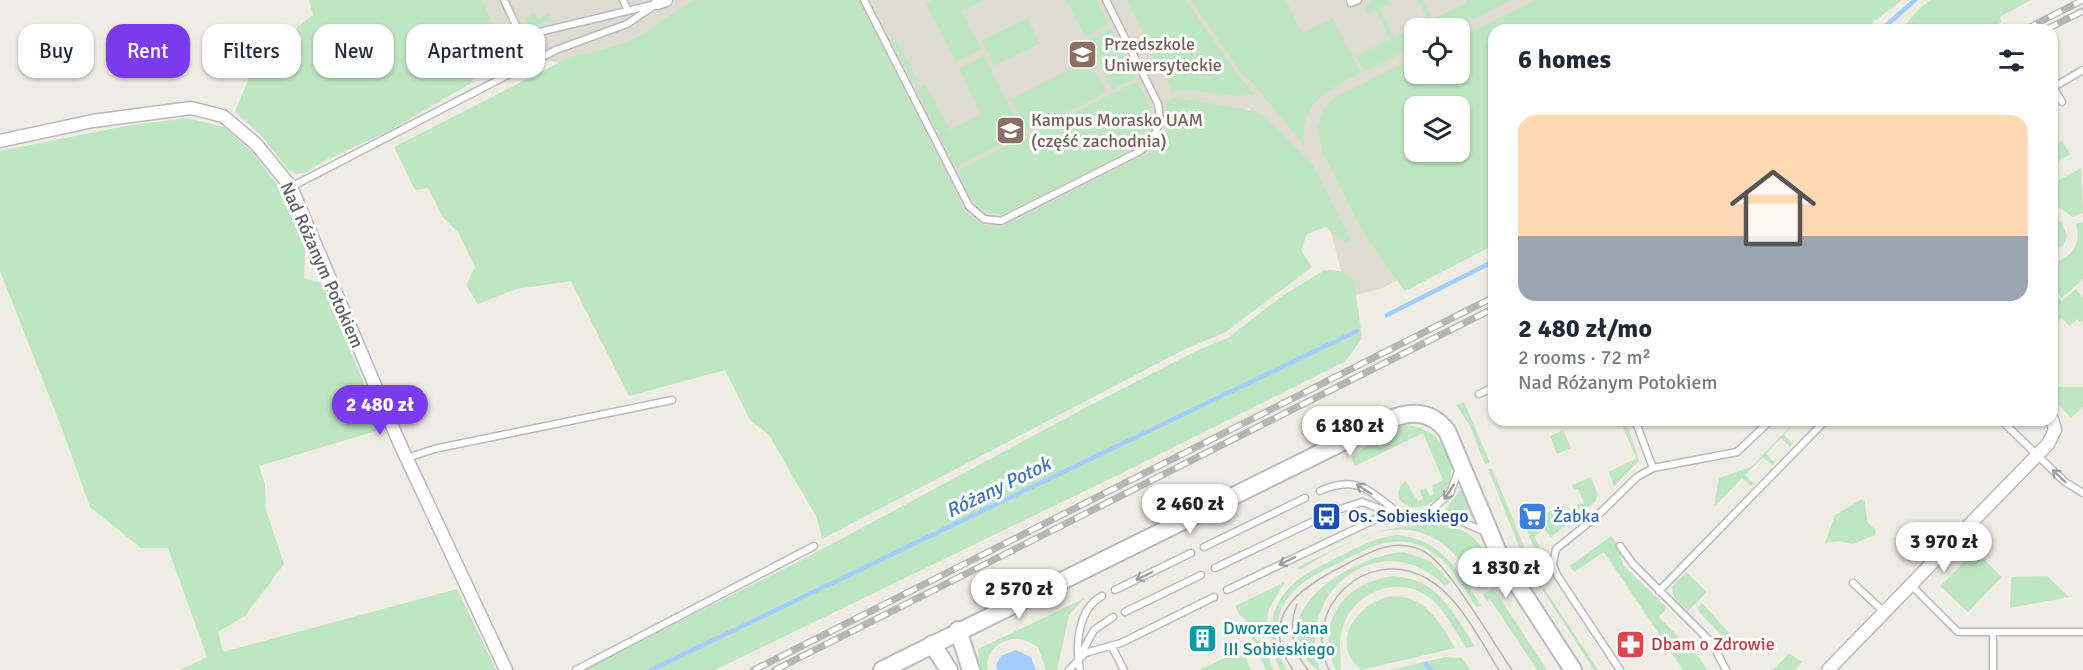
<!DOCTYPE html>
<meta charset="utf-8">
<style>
:root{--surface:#fff;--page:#f6f6f7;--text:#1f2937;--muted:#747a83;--line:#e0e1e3;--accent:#7c3aed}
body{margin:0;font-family:Signika,sans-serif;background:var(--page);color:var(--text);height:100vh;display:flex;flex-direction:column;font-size:22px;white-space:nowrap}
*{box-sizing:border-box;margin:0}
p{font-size:20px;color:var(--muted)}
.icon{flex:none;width:33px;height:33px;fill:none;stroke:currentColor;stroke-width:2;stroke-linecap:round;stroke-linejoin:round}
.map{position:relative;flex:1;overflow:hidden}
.side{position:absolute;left:1488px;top:24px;width:570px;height:402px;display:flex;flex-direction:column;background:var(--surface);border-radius:18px;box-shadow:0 2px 4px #0004}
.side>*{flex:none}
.hud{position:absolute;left:18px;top:24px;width:570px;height:54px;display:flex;gap:12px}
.buttons{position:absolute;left:1404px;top:18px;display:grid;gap:12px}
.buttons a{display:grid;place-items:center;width:66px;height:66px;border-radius:12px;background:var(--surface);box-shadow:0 2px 4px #0004;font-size:30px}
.price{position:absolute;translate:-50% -51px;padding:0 14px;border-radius:21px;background:#fff;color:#222;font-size:20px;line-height:39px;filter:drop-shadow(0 2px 3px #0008)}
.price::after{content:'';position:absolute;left:50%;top:36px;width:18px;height:14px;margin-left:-9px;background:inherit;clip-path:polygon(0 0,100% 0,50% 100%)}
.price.active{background:var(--accent);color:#fff}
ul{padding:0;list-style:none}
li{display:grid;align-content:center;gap:12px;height:318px;padding:0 30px}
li+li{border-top:2px solid var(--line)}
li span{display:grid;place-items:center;height:186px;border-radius:18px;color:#555}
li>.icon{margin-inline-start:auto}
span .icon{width:108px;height:108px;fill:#fffc;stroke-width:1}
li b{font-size:26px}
h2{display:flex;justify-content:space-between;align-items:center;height:72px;padding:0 30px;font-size:26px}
.tag{padding:0 21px;border-radius:18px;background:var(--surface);box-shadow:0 2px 4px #0004;font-size:21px;line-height:54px}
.tag.active{background:var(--accent);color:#fff}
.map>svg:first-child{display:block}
.education{fill:#dedcd1;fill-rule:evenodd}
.green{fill:#bfe6c2;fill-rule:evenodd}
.water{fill:#a2cfff}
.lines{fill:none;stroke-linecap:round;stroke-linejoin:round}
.stream{stroke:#a2cfff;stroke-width:4.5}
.lane-casing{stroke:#b8babf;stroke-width:9}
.street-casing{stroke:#b8babf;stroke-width:15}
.secondary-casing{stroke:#b9bbc1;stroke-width:20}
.lane{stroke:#fff;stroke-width:6}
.street{stroke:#fff;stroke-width:12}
.secondary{stroke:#fff;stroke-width:16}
.tram{stroke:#b4b5b5;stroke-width:1.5}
.rail-casing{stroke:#b4b5b5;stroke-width:7}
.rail{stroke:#fff;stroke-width:4.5;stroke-dasharray:14;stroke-linecap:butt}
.oneway{stroke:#9d9ea2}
.labels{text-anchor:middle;stroke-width:6;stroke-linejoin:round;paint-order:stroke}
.education-label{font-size:18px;fill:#785e54;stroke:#fff;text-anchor:start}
.street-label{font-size:18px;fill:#5b5e64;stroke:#fff}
.transit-label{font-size:18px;fill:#164399;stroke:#fff;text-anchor:start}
.shop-label{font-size:18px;fill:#366cbe;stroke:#fff;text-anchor:start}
.culture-label{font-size:18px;fill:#0d838f;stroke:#fff;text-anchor:start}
.health-label{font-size:18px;fill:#be3a42;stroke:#fff;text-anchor:start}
.water-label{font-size:20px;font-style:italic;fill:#4173ba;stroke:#fff}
</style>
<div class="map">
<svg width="2083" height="670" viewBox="0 0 2083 670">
<rect width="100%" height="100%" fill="#eeece3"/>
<path class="education" d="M446,0h290l-151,67 -124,-20z
M751,0h1109l-366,30v195l-111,63 -35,9 -20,-76 -79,-113 -355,180zM1414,28h46v46h-46zM1414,106h46v46h-46z"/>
<path class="green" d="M309,0h173l15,33 -1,3 -21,5c3,14 5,29 -4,42l-80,47 -67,31 -19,12 -9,1 -9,-6 -25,-32 -27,-24 22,-54 56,-43z
M527,0l11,19 11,-6 -1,9 -17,5 -8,-8 11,-5z
M695,0h164l106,211 16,13 19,4 152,-77 12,-9 5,-25 -4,-14 10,-6 80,14 12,8 45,44 39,77 -5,4 -20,-17 -19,7 -6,16 11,17 -88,66 -39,16 -363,190 -5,-21 -48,-83 -19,-15 -25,-50 -96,26 -58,-115 -55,8 -38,15 -12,-19 9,-18 -17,-35 -15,-15 -15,-29 -13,2 -21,-43 178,-91c24,-5 51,-10 72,-23 17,-11 32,-24 51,-33z
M932,0h51l-22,11 20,38 -25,13 -30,-59z
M1066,0h31l12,24 -24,13z
M1127,0h59l51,74 17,20c-28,7 -54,-8 -82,-2z
M1191,0h95l16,33 31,-15 27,55c-32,16 -63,32 -55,74l-54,-66 -11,-10z
M1371,0h17l3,3 -11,5 14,29 34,-16 -10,-21h5l9,19 34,-16 -1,-3h48l-59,28h-40v19l-50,25 -8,-16 34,-17 -14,-29 -11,5 1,-9z
M1536,0h366l-39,30h-369v215l-89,46 -40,-55 -43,-85 -5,-24 5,-15 10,-13 82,-41v16h46v-37zM1414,106h46v46h-46z
M1930,0h101l-31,17 2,5 -16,8h-85l18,-21z
M1027,18l13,25 -46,23 -12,-26z
M1111,29l24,49 -23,12 -25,-49z
M895,37l23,44 -5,3 -23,-45z
M984,56l39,78 -68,33 -39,-77 10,-5 24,45 31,-16 -22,-46z
M1090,59l16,34 -78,39 -17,-33z
M1138,81c13,24 23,42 2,64l-136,69c-31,0 -34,-18 -47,-43z
M187,118l37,9 28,25 24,31 29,63 -1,32 18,5 61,146 -124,37 6,18 1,26 18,54 -39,52 -27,16 5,20 234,-63 39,81h-316l27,-13 -39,-109h-27l-51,-41 -26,-73 -64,-163v-120l125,-25z
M2062,141l8,13 -18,11v-18z
M2081,168l2,45 -11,4 -10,-8 -10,-3v-22z
M2052,217l10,5 5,14 -4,10 -11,5z
M2083,222v57l-21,19 -10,-10v-25c19,-4 30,-19 24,-39z
M1325,270c12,0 21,1 29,10l8,58 -16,23 -222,111 -409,198h-133l218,-109 287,-154 109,-56 32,-13 54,-42z
M2076,289l7,9v22l-3,3 -3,-4 -7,7 -9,-8 -7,8 -2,-35 10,10z
M2052,387h31v20l-12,11 -19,-20z
M1464,402l26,61 -5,1 -15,-38 -14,-21z
M1620,420h6l13,41 -25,25 -5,-14 27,-14z
M1797,420l-13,15 9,9 -3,3 -9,-9 -15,16 9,9 -3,2 -9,-8 -18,18 9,9 -3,2 -9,-8 -28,29 5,-29 32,-11z
M1401,425c44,-2 71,53 30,78 -20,12 -45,-4 -26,-22l13,20 5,-2 -3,-8 6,-3 4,8 4,-2 -2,-8 11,-6 -20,-47 -68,33 -4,-8 31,-25z
M1563,430l8,18 -14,6 -7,-18z
M1492,468l35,86 -4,2 -35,-87z
M1591,477l7,18 -3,7 -44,35 -7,-8 -10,8 6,9 -4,5 -11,-24 18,-8 -2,-4 23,-10 2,5 18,-7 -6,-14 -4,1 -2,-5z
M1461,489l12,28 -1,1 -27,-8z
M1862,499l3,2 2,20 9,10 -1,4 -22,9 -15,-3 -13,2 10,-28z
M1434,524c38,4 42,14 62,45l-12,8h-9c-12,-9 -19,-24 -32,-33 -48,-35 -100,1 -144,26l-1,-3c51,-25 77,-41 136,-43z
M1396,535c45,3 62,36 85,70l-4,3c-15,-22 -29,-50 -54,-61 -29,-14 -56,1 -82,15 -14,7 -31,14 -43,25 -24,20 -29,57 -11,83h-6c-16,-27 -13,-64 11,-85 13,-13 32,-20 48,-29 18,-9 35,-18 56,-21z
M1611,536l7,10 5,19 44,43 -8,9 41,42 7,11h-24l-79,-118 -30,20 -4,-6z
M1975,551l27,26 -34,35 -28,-26z
M1404,552l26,9 20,21 -5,4c-62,-63 -152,5 -125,84h-3c-62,-56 36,-115 87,-118z
M1686,572l21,20 -19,19 -14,-14 -2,-10z
M1393,576c45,2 59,36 82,70l-9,2c-11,-17 -22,-41 -39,-52 -32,-22 -76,-2 -85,34 -4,13 -1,24 -1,37l-1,3h-4c-22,-49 8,-87 57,-94z
M2047,576l22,21 -59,11 1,-31z
M1285,582l-16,26 -5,30 -25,-24 -4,-8z
M1493,588l54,82h-10l-47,-71 -3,2 -4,-6z
M1544,588l54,82h-4l-52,-81z
M1393,596c33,0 46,26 62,52l-94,22c-4,-5 -10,-10 -12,-15 -11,-29 19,-56 44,-59z
M1085,598l-16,17 -12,55h-11l-8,-23c-6,-3 -11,-7 -18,-8 -17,-2 -37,13 -32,31h-9l-1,-21z
M1702,603l30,33 -5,5 -28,-29 -1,-4z
M1249,631l16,17 8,22h-7z
M1242,650l9,20h-52z
M1789,653l13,9 -7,8h-22z
M1445,657l17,1 8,12h-79z"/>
<path class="water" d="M1016,650l15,7 5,13h-38l-2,-5 5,-9z"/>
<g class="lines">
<path class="stream" d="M1881,30l34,-30
M1387,315l107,-54
M1426,664l5,6
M651,670l706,-339"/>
<defs>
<path id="lane" d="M504,0l17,36
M623,0l5,11
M864,0l105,206 15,13 17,2 139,-70c16,-13 22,-26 18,-47l-52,-104
M1350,0l1,3 7,-3
M481,46l171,-41
M2053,87l9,15
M2052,88l31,-18
M291,187l265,-137 71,-26 31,-21
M1479,394l15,-7
M1635,420l18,48
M2001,420l64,62 18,11
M407,458l27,-9 238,-49
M1320,491c40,-18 51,3 83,25
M1331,512l31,-10 35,13
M1426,515l24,-22 9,-24
M1620,546l13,18 79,79 14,27
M1204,547l101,-49
M1215,568l101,-48
M1853,583l31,29
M1911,585l47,47h125
M1115,590l76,-37
M1227,590l151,-72 48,-3 34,6 26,11
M1659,591l167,-171
M1125,612l76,-37
M1112,647l12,23
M1080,656l14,-26 19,-13
M576,670l238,-124
M1069,670l16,-17 36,-10 93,-46
M1080,670c-5,-25 -2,-61 22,-74
M1620,670l-63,-95 -4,-11 3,-15 41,-33 40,-39 16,-9 84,-16 34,-32
M1993,670v-38"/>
<path id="street" d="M658,3l8,-3
M0,141l93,-20 98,-13 32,8 33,28 35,43 108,255 107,228
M1828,670l220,-226 7,-14 -3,-11"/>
<path id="secondary" d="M958,630l13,40
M932,644l17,26
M882,670l501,-248c24,-11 46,-14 64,9l54,128 72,111"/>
</defs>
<use href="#lane" class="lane-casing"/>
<use href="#street" class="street-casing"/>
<use href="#secondary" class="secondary-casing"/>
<use href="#lane" class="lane"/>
<use href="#street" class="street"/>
<use href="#secondary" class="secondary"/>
<path class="tram" d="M1297,604c-9,24 -5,46 11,66
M1293,670c-37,-53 8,-83 50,-104 26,-14 53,-30 82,-14 25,15 68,91 87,118
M1329,670c-29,-61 37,-125 97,-92 33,18 53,61 73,92"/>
<defs>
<path id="rail" d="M2024,30l59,-30
M2045,30l38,-19
M754,670l740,-373
M775,670l719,-362"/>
</defs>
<use href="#rail" class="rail-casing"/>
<use href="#rail" class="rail"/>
</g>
<defs><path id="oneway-shaft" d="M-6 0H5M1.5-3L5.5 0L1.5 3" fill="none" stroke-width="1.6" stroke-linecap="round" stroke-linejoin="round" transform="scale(1.5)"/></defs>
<g class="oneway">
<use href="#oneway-shaft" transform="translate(2059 476) rotate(-136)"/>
<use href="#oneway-shaft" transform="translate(1364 489) rotate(-147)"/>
<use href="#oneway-shaft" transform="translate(1449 492) rotate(123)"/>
<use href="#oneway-shaft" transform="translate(1287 561) rotate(154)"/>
<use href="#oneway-shaft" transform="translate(1144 576) rotate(154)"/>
</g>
<defs>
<symbol id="school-square" viewBox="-11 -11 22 22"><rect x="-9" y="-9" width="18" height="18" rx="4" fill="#8d6e63" stroke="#fff"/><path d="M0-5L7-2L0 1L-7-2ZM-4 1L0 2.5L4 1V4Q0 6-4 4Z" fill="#fff"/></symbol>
<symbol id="university-square" viewBox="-11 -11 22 22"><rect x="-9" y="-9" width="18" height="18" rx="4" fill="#8d6e63" stroke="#fff"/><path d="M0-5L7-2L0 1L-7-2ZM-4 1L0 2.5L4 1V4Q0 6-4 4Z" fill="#fff"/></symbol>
<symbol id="bus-square" viewBox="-11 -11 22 22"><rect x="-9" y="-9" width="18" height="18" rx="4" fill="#1a4fb4" stroke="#fff"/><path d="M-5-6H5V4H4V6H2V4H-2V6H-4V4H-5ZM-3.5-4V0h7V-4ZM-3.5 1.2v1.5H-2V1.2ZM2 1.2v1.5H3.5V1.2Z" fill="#fff"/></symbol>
<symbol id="supermarket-square" viewBox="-11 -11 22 22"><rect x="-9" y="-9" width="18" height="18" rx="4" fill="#3f7fe0" stroke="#fff"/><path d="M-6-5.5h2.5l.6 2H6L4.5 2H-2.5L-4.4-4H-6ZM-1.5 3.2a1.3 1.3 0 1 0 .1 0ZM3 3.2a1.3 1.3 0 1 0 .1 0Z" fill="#fff"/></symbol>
<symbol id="building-square" viewBox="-11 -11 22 22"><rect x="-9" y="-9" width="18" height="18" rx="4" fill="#0f9aa8" stroke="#fff"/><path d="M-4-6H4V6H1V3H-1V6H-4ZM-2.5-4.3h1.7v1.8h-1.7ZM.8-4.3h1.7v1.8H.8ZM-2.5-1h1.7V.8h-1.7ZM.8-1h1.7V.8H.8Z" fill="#fff"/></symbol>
<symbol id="pharmacy-square" viewBox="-11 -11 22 22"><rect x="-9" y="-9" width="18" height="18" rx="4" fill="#e0444e" stroke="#fff"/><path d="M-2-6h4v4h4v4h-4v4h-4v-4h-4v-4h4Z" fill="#fff"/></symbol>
</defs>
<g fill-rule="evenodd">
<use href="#school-square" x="1066" y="38" width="33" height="33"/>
<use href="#university-square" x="994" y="114" width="33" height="33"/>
<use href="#bus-square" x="1310" y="500" width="33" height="33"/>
<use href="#supermarket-square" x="1516" y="500" width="33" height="33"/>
<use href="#building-square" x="1186" y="622" width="33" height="33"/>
<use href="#pharmacy-square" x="1614" y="628" width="33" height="33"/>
</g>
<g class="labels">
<g class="education-label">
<text x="1104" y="50">Przedszkole<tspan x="1104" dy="21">Uniwersyteckie</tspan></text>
<text x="1031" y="126">Kampus Morasko UAM<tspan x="1031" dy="21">(część zachodnia)</tspan></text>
</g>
<g class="street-label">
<text transform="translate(322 265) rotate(66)" y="6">Nad Różanym Potokiem</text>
</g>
<g class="transit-label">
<text x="1348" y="522">Os. Sobieskiego</text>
</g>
<g class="shop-label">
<text x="1553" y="522">Żabka</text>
</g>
<g class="culture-label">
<text x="1223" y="634">Dworzec Jana<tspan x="1223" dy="21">III Sobieskiego</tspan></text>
</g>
<g class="health-label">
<text x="1651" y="650">Dbam o Zdrowie</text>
</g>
<g class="water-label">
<text transform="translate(998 487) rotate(-26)" y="7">Różany Potok</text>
</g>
</g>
</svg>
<div class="buttons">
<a><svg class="icon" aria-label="locate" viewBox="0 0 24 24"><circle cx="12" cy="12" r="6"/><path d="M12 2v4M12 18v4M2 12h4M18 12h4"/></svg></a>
<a><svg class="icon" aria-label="layers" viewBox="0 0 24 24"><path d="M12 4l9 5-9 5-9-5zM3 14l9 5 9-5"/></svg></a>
</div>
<b class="price active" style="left:380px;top:436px">2 480 zł</b>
<b class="price" style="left:1350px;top:457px">6 180 zł</b>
<b class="price" style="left:1190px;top:535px">2 460 zł</b>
<b class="price" style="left:1944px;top:573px">3 970 zł</b>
<b class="price" style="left:1506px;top:599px">1 830 zł</b>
<b class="price" style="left:1019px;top:620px">2 570 zł</b>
<div class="hud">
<a class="tag">Buy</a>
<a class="tag active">Rent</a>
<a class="tag">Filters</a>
<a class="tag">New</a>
<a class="tag">Apartment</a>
</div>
<section class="side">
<h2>6 homes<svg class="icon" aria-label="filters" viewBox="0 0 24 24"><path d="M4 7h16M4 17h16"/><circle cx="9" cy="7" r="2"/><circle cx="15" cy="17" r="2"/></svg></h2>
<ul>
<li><span style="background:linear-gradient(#ffd9b3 65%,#9aa5b1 0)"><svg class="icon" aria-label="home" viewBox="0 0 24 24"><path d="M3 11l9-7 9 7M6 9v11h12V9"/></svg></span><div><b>2 480 zł/mo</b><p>2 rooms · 72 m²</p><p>Nad Różanym Potokiem</p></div></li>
</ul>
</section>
</div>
